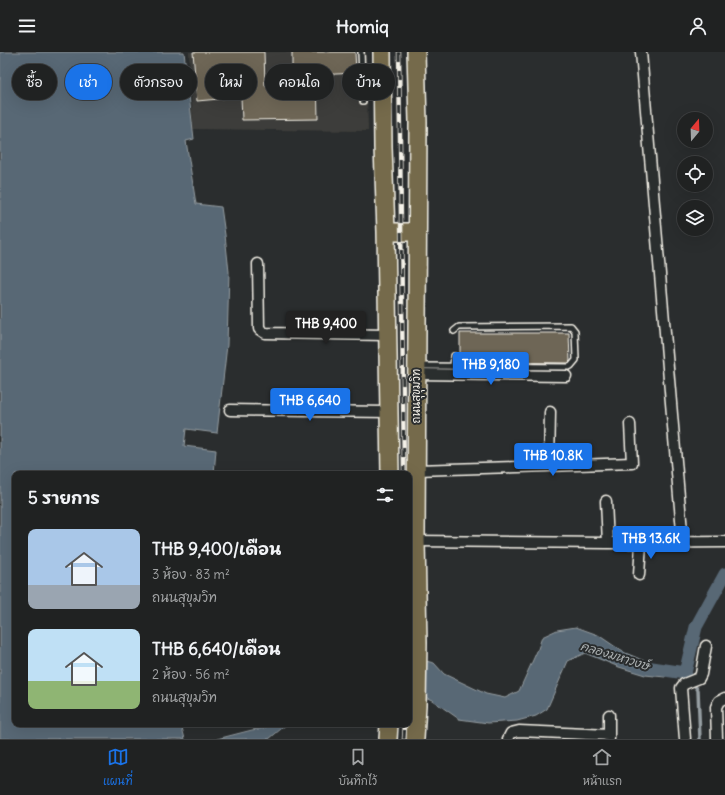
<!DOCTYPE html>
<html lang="th">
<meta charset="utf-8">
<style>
:root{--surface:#202222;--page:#2d2f2f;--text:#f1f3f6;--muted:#a2a4a5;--line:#3d3f40;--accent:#1a73e8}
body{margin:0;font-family:Delius,"Playpen Sans Thai",sans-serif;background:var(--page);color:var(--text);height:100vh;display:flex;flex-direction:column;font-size:15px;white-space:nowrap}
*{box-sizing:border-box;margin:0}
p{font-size:13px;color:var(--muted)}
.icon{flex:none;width:22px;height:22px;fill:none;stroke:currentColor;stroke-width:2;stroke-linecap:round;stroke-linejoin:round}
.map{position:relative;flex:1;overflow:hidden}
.side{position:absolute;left:12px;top:419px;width:400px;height:256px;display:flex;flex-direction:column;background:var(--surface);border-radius:8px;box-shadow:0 4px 16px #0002,0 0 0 1px var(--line)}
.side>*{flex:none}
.top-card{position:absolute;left:12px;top:12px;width:400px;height:36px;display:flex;gap:8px}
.needle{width:26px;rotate:19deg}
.controls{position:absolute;left:677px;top:60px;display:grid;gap:8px}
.controls a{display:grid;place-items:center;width:36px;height:36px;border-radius:50%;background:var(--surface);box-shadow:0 4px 16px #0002,0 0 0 1px var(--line);font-size:20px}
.price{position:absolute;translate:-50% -34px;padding:0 9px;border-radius:4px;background:var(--accent);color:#fff;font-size:13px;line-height:26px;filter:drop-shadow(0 1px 2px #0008)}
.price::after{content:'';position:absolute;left:50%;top:24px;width:12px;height:9px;margin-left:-6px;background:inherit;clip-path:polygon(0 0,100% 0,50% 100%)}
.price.on{background:#222;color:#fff}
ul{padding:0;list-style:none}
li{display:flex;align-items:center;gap:12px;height:100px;padding:0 16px}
li span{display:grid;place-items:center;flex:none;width:112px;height:80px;border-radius:8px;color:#555}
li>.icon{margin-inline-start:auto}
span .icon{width:48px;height:48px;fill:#fffc;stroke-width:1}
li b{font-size:17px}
h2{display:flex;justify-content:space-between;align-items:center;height:48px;padding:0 16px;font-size:17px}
.chip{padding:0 14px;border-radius:18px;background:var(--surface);box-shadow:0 4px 16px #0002,0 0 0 1px var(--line);font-size:14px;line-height:36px}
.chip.on{background:var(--accent);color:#fff}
header{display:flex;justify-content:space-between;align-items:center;height:52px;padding:0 16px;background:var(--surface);font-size:18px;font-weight:800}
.menu{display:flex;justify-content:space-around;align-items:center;height:56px;border-top:1px solid var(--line);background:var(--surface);font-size:11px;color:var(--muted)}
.menu a{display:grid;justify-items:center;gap:2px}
.menu .on{color:var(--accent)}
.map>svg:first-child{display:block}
.built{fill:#3e3e3a}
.water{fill:#586774;stroke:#969ea2}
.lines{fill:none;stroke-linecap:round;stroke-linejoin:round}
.stream{stroke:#969ea2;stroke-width:3.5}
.canal{stroke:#586774;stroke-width:13}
.building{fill:#6e6656;stroke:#f4f1e8}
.service-casing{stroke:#f4f1e8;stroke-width:8}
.minor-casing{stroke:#f4f1e8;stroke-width:13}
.trunk-casing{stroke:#f4f1e8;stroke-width:20}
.service{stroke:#2a2d2e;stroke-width:5}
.minor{stroke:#2a2d2e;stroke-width:10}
.trunk{stroke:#746b4b;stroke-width:17}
.rail-casing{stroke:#f4f1e8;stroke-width:4.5}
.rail{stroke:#2a2d2e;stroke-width:3;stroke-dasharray:9;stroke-linecap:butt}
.labels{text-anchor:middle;stroke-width:4;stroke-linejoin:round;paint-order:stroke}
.street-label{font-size:11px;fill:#f4f1e8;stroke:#2a2d2e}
.water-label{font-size:12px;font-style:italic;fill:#aeb3b4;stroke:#2a2d2e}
</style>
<header><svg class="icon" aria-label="menu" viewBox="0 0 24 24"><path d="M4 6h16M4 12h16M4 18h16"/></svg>Homiq<svg class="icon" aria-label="person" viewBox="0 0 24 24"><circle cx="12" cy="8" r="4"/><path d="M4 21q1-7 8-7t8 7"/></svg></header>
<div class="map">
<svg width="725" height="687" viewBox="0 0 725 687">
<rect width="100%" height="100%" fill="#2a2d2e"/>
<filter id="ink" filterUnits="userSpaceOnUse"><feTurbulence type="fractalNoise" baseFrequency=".025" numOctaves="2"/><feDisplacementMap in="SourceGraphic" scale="8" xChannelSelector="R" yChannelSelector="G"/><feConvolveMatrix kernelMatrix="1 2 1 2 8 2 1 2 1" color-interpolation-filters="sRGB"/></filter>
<g filter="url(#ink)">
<path class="built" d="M189,0h177l2,79 -175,-2z"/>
<path class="water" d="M0,0h184l10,87 -8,2 10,63 25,3 4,28 4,37 -2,73 -10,88 -31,-4 -2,17 32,4 -2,24h-199v250h166l4,15h-185z
M576,575l22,8 25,17 46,19 -4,6 -20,-2 -26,-8 -34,-14 -17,8 -21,48 -11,7 -19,5 -29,2 -29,-4 -27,-19 -23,-10v-33l25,6 10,11 42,20 19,4 14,-7 19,-42 4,-12 15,-7z
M269,672h18l-18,15h-52l35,-9 13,-2z"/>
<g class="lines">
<path class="stream" d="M685,621l13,17 2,49"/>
<path class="canal" d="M652,616l33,5 11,-46 29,-53"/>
</g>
<path class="building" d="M193,0h71l1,34 27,-1v-33h63l1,21 -39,2 1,44 -76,1 -1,-23 -44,4z
M460,281h109l1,28 -2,2 -108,-1z"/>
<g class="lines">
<defs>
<path id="service" d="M361,0l2,49
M419,314l150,1 2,-1 5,-6 -1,-29 -4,-5 -112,1 -5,4
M453,314l1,-10"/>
<path id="minor" d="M641,0l42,491
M258,212l1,65 6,4 122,2
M416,322l150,2
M230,358l159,2
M549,414l1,-54
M416,418l133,-4 83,-3 -2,-39
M606,449l2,42
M416,489l192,2 117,-1
M639,523l2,-32
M609,663v24
M508,687l3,-6 8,-2 90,4
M685,687l-4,-51 3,-4 15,-6 2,-4 5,-28
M717,687l-1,-32 3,-6 6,-3"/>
<path id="trunk" d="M382,0l1,95 3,85 4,242
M386,180h31
M388,687l1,-15
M415,687l2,-34 1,-62 -2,-102 2,-419 -2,-70"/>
</defs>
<use href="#service" class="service-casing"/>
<use href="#minor" class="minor-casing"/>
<use href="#trunk" class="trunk-casing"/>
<use href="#service" class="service"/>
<use href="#minor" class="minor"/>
<use href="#trunk" class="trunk"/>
<defs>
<path id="rail" d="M399,0l5,422
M404,687l1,-15"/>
</defs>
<use href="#rail" class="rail-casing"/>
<use href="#rail" class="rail"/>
</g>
</g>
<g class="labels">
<g class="street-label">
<text transform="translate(416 344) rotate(-90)" y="4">ถนนสุขุมวิท</text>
</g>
<g class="water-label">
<text transform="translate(615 604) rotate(17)" y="4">คลองมหาวงษ์</text>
</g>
</g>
</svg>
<div class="controls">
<a><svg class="needle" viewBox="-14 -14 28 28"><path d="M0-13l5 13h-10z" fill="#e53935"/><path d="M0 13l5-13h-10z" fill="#a2a4a5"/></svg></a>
<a><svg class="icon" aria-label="locate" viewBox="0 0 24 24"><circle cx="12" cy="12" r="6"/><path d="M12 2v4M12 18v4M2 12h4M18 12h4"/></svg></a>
<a><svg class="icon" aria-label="layers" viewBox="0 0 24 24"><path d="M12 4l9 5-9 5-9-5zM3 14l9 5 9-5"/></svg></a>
</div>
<b class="price on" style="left:326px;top:293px">THB 9,400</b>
<b class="price" style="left:491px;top:334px">THB 9,180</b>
<b class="price" style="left:310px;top:370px">THB 6,640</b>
<b class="price" style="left:553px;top:425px">THB 10.8K</b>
<b class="price" style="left:651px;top:508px">THB 13.6K</b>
<div class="top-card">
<a class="chip">ซื้อ</a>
<a class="chip on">เช่า</a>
<a class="chip">ตัวกรอง</a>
<a class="chip">ใหม่</a>
<a class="chip">คอนโด</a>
<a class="chip">บ้าน</a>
</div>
<section class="side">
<h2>5 รายการ<svg class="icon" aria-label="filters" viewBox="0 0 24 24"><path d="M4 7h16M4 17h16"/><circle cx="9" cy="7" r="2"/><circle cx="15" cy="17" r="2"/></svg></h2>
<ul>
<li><span style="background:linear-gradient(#a9c7e8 70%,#9aa5b1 0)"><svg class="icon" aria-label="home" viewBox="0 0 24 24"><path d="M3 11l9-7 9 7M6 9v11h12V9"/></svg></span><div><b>THB 9,400/เดือน</b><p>3 ห้อง · 83 m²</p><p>ถนนสุขุมวิท</p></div></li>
<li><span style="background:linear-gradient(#bfe0f5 65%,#8fb573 0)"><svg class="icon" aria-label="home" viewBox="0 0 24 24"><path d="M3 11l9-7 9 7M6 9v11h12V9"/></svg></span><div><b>THB 6,640/เดือน</b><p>2 ห้อง · 56 m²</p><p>ถนนสุขุมวิท</p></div></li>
</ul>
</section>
</div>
<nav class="menu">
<a class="on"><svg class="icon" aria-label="map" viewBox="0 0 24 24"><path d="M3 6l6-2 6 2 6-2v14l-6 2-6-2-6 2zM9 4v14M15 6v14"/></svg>แผนที่</a>
<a><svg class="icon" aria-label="saved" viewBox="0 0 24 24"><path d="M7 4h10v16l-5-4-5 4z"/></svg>บันทึกไว้</a>
<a><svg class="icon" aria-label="home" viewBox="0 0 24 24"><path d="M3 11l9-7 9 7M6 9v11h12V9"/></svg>หน้าแรก</a>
</nav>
